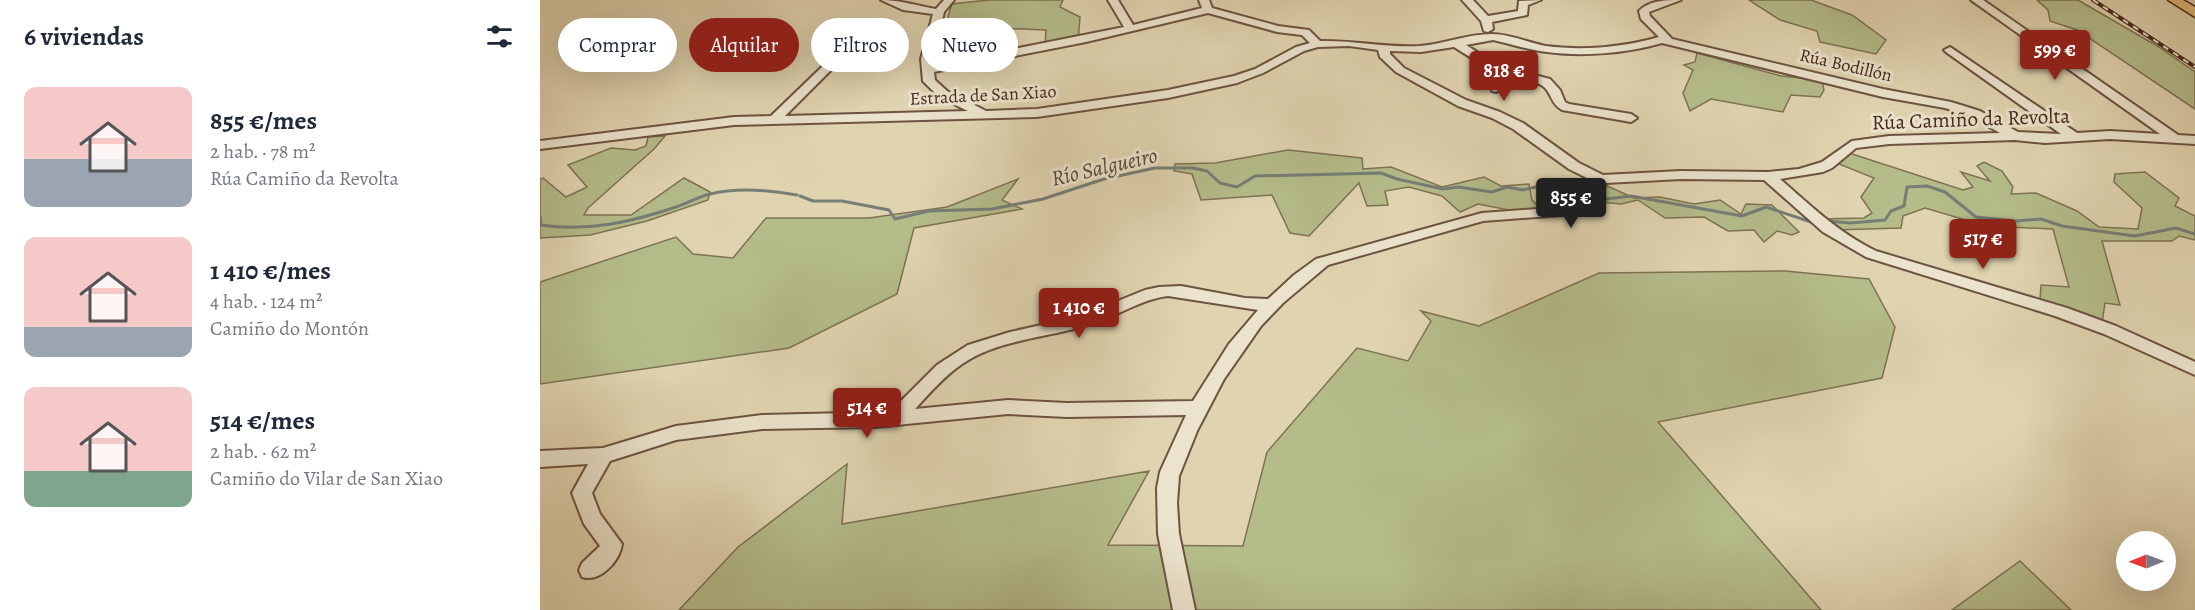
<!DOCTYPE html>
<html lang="es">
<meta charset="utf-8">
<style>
:root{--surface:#fff;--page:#f6f6f7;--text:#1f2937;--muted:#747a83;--accent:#8f2418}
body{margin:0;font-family:Alegreya,serif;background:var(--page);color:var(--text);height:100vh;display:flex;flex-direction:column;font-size:22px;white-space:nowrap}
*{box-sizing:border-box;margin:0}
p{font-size:20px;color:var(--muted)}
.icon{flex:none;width:33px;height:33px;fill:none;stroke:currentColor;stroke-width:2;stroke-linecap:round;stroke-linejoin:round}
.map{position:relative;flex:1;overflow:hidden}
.sheet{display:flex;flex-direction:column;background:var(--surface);width:540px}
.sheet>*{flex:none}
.guide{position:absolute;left:18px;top:18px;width:570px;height:54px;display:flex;gap:12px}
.needle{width:39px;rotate:269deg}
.tools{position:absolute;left:1576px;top:531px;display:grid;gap:12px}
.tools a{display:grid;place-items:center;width:60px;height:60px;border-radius:50%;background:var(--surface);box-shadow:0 6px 24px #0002;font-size:30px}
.price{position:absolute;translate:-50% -51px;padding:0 14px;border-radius:6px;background:var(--accent);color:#fff;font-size:20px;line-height:39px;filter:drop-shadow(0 2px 3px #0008)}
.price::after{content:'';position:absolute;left:50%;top:36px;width:18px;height:14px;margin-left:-9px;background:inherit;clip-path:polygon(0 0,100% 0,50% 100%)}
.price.selected{background:#222;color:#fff}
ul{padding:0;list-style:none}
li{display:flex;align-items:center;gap:18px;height:150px;padding:0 24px}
li span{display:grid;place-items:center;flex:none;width:168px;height:120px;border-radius:12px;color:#555}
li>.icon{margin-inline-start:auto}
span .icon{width:72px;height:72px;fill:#fffc;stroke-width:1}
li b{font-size:26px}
h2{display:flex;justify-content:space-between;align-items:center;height:72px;padding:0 24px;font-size:26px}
.pill{padding:0 21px;border-radius:27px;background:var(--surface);box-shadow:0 6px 24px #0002;font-size:21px;line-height:54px}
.pill.selected{background:var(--accent);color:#fff}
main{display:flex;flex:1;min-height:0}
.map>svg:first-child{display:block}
.green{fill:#b4bc8a;stroke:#7e7253;stroke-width:1.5}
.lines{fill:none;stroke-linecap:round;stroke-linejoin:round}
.stream{stroke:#767e76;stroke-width:3}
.minor-casing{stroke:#6d5341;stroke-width:4}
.major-casing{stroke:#47281c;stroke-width:3}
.minor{fill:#ebe3cc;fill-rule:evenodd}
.major{fill:#e0ba78;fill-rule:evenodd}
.rail-casing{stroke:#47281c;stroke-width:4}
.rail{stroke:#ebe3cc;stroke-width:2;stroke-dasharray:6;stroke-linecap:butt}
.labels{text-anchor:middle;stroke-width:6;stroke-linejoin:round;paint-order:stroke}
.far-street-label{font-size:18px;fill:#47281c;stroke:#ebe3cc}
.street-label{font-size:21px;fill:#47281c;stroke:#ebe3cc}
.water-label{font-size:22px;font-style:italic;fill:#57453a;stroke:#ebe3cc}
</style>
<main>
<section class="sheet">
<h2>6 viviendas<svg class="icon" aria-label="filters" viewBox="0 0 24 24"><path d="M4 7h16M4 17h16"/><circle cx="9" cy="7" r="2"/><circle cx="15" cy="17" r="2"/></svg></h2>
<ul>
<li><span style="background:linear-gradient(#f6c9c9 60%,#9aa5b1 0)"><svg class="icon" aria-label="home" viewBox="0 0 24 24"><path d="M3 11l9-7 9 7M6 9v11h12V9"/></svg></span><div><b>855 €/mes</b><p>2 hab. · 78 m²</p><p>Rúa Camiño da Revolta</p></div></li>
<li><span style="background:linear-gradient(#f6c9c9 75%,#9aa5b1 0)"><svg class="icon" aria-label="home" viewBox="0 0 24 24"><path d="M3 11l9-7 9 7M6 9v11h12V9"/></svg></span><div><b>1 410 €/mes</b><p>4 hab. · 124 m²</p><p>Camiño do Montón</p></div></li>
<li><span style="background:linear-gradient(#f6c9c9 70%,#7fa58c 0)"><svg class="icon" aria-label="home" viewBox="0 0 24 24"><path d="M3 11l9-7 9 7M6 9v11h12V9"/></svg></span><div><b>514 €/mes</b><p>2 hab. · 62 m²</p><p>Camiño do Vilar de San Xiao</p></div></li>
</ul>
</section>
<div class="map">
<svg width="1655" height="610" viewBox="0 0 1655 610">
<rect width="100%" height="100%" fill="#e0d4b0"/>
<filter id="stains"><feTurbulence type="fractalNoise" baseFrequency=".00333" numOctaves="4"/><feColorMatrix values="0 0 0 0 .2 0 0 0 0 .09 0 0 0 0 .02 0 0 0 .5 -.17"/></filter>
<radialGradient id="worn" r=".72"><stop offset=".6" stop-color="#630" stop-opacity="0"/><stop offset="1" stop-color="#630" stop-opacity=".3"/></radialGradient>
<path class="green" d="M448,0h75l-3,7 20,10 -2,26 -33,5 1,-18 -101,-4 7,-22z
M1209,0h62l41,15 34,25 -10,14 -56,-12 -3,-11 -37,-11z
M1497,0h41l81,47 36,25v37l-118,-79 -27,-9 -2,-11z
M1157,53l84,23 41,4 2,10 -4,7 -29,-2 -8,17 -72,-13 -21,12 -7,-18 10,-23 -9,-5 11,-3z
M125,136l-11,13 -66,59 -4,7h47l53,-37 26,14 -2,8 -61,21 -57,14 -50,3v-59l3,-1 23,19 21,-10 -19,-22 43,-17 24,2 11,-4 2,-9z
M748,150l74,8 1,11 28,-2 51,20 42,-10 17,9 28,-2 3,16 11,10 -19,3 -46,-9 -18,8 -18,-16 -33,-9 -24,4 3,14 -21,1 -8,-23 -50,53 -19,-3 -18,-38 -71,5 -9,-26 -18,-3 1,-7 40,-1z
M1309,153l114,37 10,-3 -12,-15 29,9 -13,-15 7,-4 18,9 11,16 -2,7 25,-1 41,18 22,16 39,2 4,-21 -28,-26 1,-8 30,-2 34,26 -4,8 20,10v24l-16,-4 -7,5h-70l18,64 -15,-2 -3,20 -62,-23 1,-15 28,2 -16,-58 -67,-3 -61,-18 -22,8 -2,12 -67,2 -13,-11 43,-1 8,-5 -11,-16 13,-19 -35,-14z
M478,179l-16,21 20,9 -108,19 -17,66 -108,54 -249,36v-102l136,-45 17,17 40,4 33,-40h103l78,-11z
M1065,185l29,13 26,-1 34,7 26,-4 21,14 5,-10 26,1 27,27 -7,3 -15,-4 -13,11 -10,-12 -26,1 -24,-14 -39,1 -27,-18 -17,4 -20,-2z
M1245,271l84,8 26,48 -13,51 -224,44 163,188h-1142l59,-63 109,-83 -5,60 307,-53 -41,74 135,1 24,-94 90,-104 51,13 23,-40 -10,-10 58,15 120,-53z
M1480,561l51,49h-119z"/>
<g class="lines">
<path class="stream" d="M260,196l13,5h29l47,9 6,9 34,-8 63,-2 51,-10 61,-20 51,-11h38l14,3 13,12 17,4 18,-11 126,-3 16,6 46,10 15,-2 34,5 15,-5 16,3 17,-4 49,13
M1058,200l33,-4 111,20 24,-9 45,15
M0,216l1,9c46,7 91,-3 135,-18 12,-4 22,-10 34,-13 29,-7 59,-4 87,1
M1286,221l25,2 34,-3 6,-9 13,-5 3,-19 20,-1 18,6 31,25 40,4 25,-2 21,7 73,10 41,-8 19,6"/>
<defs>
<path id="minor" d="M341,0c19,0 37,6 55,9l8,-9h10l-10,12 -11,47v6l191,-38 -16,-27h10l15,25 69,-17 -3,-8h10l3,8 66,18 31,4 11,11c33,-1 67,7 100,5 24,-2 48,-12 72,-12 18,0 37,9 54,12 36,5 79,1 113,-9l-18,-18 -2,-8c11,-11 27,-11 42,-11l-32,12 1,4 22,23 211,50 68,13 29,9 38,21 43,2 -115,-82 -2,-2 6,-3 127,86 33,-2 50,3 -189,-134h12l195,135 17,1v8l-85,-5 -65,4 -30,-3 -126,4 -33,4 -24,20 -9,4 -43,7c31,27 59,54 96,72l191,57 49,18 79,36v13l-91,-41 -49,-18 -189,-59 -43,-25 -59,-52 -83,-1 -75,4 -9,23 -8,7 -106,8 -155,44 -45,38 -22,23 -37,53 -27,52 -18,45 -2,27 2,31 16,76h-22l-15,-76 -1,-46 3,-16 26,-57 -119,2 -59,-3 -132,13 -114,2 -86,11 -66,21 -18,32 8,21 22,30c-2,17 -22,39 -40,33l-3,-7 3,-7 18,-17 -16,-22 -12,-31 16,-29 -48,3v-16l63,-3 73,-22 86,-11 128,-3 47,-47 31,-20 42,-13 71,-16 64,-26 14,-3 22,-1 64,12 23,1 26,-24 22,-16 166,-46 98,-7 4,-2 9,-23 -24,-12 -56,-40 -21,-11 -34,-12 -62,-34 -16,-15 -2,-7 -29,-4 -31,1 -14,4 -41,22 -26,10 -69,15 -131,19 -303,8 -194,24v-8l194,-24 37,-1 55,-53h8v4l-49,49 183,-5 -29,-14 -16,-16 -2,-22 12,-45 -30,-4zM668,13l69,19 25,3 8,8 -14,4 -41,22 -21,7 -66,14 -131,19 -51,2 -39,-20 -12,-11 -1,-8 152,-30zM953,40c18,4 36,10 54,12 37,5 80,1 115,-9l221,54 62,11 27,9 28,16 -111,3 -37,5 -30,21 -23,7 -31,3 -87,-1 -78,4 -24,-12 -56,-40 -23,-11 -34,-12 -62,-32 -14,-14v-3l31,1 33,-5 35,22 3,22 4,1 6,-4 -1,-15c13,4 33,6 43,14 8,7 7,17 18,23l69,12 6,-4 -6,-4 -62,-10 -4,-2 -5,-12 -10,-11 -51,-13 -33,-21zM628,296l90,14 -29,34 -36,57 -126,2 -59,-3 -93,9c14,-15 29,-33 47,-45 38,-26 89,-26 132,-41 25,-8 48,-24 74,-27z
M922,0h11l15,16 30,-5 1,-10 22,-1 -13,5 -1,10 -35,7 1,7 -5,3 -4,-1 -3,-10z"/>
<path id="major" d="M1628,0h15l12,7v10z"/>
</defs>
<use href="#minor" class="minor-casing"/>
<use href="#major" class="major-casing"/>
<use href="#minor" class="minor"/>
<use href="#major" class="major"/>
<defs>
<path id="rail" d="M1553,0l102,67"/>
</defs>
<use href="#rail" class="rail-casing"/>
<use href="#rail" class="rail"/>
</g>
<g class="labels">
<g class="far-street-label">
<text transform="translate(1306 65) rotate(13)" y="6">Rúa Bodillón</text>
<text transform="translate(443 95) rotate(-3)" y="6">Estrada de San Xiao</text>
</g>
<g class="street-label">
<text transform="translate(1431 119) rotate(-2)" y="7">Rúa Camiño da Revolta</text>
</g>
<g class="water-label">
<text transform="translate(564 166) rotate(-13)" y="8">Río Salgueiro</text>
</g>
</g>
<rect width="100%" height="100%" filter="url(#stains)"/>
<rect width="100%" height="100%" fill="url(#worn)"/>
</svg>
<div class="tools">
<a><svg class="needle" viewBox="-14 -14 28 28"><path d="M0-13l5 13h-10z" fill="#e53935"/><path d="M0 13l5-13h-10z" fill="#747a83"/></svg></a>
</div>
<b class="price" style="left:1515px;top:81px">599 €</b>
<b class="price" style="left:964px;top:102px">818 €</b>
<b class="price selected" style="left:1031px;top:229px">855 €</b>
<b class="price" style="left:1443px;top:270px">517 €</b>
<b class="price" style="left:539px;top:339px">1 410 €</b>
<b class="price" style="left:327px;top:439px">514 €</b>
<div class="guide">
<a class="pill">Comprar</a>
<a class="pill selected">Alquilar</a>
<a class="pill">Filtros</a>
<a class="pill">Nuevo</a>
</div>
</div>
</main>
